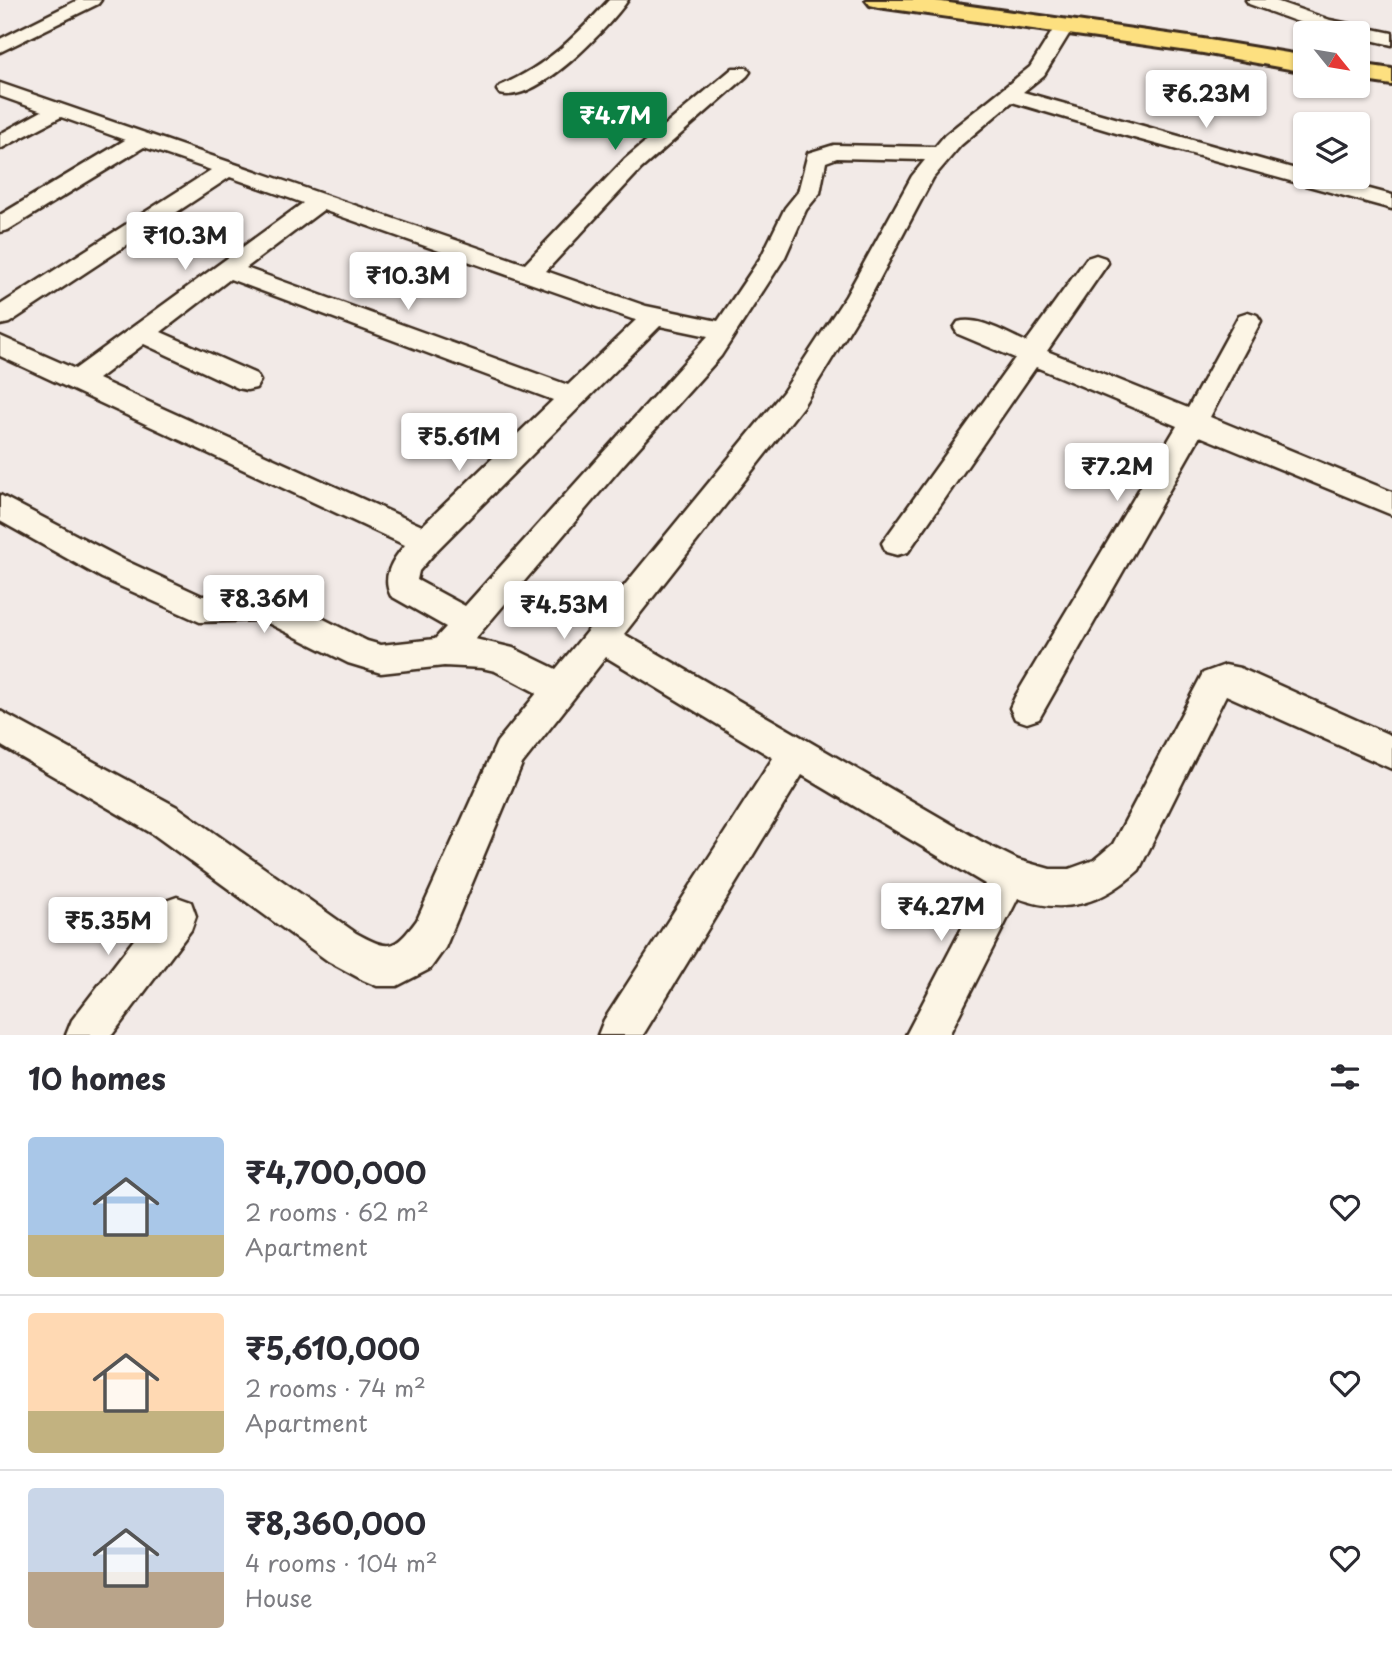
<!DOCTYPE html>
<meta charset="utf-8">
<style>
:root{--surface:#fff;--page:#f2f2f3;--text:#2b2b33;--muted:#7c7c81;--line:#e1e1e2;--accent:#0b8043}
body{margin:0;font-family:"Playpen Sans",sans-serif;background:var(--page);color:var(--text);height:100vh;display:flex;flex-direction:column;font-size:26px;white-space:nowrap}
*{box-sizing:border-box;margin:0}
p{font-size:23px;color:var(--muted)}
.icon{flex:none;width:38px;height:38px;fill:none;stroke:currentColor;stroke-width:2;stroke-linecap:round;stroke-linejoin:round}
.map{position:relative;height:1035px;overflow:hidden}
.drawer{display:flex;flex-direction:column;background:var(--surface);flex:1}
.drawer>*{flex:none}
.needle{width:46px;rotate:120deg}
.buttons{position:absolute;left:1293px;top:21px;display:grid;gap:14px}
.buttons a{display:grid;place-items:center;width:77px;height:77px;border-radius:7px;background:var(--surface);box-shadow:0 2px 5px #0004;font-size:35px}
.price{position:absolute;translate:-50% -60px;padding:0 16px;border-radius:7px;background:#fff;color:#222;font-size:23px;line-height:46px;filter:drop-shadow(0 2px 4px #0008)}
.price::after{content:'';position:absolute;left:50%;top:42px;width:21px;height:16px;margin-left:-10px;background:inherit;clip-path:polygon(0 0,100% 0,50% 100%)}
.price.active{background:var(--accent);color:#fff}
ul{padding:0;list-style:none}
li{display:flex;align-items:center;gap:21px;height:175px;padding:0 28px}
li+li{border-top:2px solid var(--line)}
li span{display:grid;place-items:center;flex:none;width:196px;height:140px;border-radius:7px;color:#555}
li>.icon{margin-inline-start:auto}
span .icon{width:84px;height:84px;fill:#fffc;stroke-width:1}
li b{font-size:30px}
h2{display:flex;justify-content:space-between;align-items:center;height:84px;padding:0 28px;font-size:30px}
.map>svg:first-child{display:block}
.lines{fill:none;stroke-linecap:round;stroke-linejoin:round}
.street-casing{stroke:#3b2a1e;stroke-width:5}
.primary-casing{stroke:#3b2a1e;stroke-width:6}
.street{fill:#fcf5e5;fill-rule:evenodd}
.primary{fill:#fde080;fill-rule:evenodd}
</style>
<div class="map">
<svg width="1392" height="1035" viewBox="0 0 1392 1035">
<rect width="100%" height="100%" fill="#f2eae7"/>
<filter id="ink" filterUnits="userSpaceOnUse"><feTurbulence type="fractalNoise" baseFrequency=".0143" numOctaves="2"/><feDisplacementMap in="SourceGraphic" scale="14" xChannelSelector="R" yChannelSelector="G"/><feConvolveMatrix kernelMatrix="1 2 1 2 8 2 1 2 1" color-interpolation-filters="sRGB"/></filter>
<g filter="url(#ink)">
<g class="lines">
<defs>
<path id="street" d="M78,0h23l-3,4 -98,48v-13z
M609,0h19c-20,28 -90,104 -128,94l-3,-4 3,-4c48,-21 74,-48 109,-86z
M1246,0h27l57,20 62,13v12l-34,-8v-4c-38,0 -74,-17 -109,-29z
M1065,20l9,6 -30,49 -21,17 283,80v5h18l68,18v14l-269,-74 -111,-33 -51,43 -28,33 -63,119 -67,109 -179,228 360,209 34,17 32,9h19l25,-9 19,-16 90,-171 22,-8 15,3 152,68v33l-166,-74 -87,175c-36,33 -74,46 -121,28l-69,137h-43l79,-151 -183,-109 -159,260h-45l6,-15 169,-262 -167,-101 -84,107 -77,184 -15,21 -33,17h-20l-14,-6 -35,-19 -175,-127 -153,-89v-34l179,97 177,125c33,18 38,18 61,-13l80,-178 40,-49 -42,-22 -13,-3 -38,-2 -63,7 -33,-10 -86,-43 -62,2 -98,-44 -102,-57v-26l124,65 78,36 60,-2 28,8 77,39 14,4 54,-6 11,-12 -55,-31c-10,-19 1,-36 14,-51l-405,-189v-20l75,33 228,-166 -73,-26 -221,146 -9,2v-20l211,-135 -67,-23 -136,83 -8,2v-17l125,-75 -64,-23 -61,32v-15l42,-23 -42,-15v-13l525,181 100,-105 108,-91h14l3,4 -3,4 -106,93 -95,102 100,35 72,15 43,-64 24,-49 13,-16 10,-39 26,-8 101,2 10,-12 85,-68 28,-45zM837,158l88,2 -13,16 -66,120 -63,96 -227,277 -43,-21 -38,-9 149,-175 97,-108 64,-99 21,-47 14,-17 6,-31zM323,210l309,109 4,1 -68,65 -322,-117zM230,279l323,121 -131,126 -324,-147 46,-35 94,44 9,2 9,-2 4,-7 -4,-7 -95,-42zM660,326l48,10 -243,270 -48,-26 2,-9 18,-21z
M1096,255l9,3 3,5 -61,88 141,57 51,-93 9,-3 9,3 4,6 -51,96 182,75v23l-192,-79 -161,283 -12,4 -12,-4 -5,-11 5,-11 162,-271 -141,-59 -128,185 -11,3 -11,-3 -4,-9 133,-185 -57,-24 -4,-6 4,-6c21,-6 49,12 68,20l61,-84z
M177,897l14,5 5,14 -5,14 -79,105h-46l6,-15 91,-118z"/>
<path id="primary" d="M866,0h62l275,39 103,17v16l-103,-19 -325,-46 -8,-2z
M1358,64l34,5v16l-34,-5z"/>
</defs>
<use href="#street" class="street-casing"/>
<use href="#primary" class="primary-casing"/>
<use href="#street" class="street"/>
<use href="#primary" class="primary"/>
</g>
</g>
</svg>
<div class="buttons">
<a><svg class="needle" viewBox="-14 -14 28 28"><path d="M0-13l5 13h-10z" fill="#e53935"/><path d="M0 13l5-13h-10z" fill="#7c7c81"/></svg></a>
<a><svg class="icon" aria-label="layers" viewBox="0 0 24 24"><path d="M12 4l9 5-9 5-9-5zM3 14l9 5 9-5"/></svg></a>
</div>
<b class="price" style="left:1206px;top:130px">₹6.23M</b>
<b class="price active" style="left:615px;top:152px">₹4.7M</b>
<b class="price" style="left:185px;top:272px">₹10.3M</b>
<b class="price" style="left:408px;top:312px">₹10.3M</b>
<b class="price" style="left:459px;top:473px">₹5.61M</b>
<b class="price" style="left:1117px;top:503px">₹7.2M</b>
<b class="price" style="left:264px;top:635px">₹8.36M</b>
<b class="price" style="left:564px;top:641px">₹4.53M</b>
<b class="price" style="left:941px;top:943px">₹4.27M</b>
<b class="price" style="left:108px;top:957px">₹5.35M</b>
</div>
<section class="drawer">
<h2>10 homes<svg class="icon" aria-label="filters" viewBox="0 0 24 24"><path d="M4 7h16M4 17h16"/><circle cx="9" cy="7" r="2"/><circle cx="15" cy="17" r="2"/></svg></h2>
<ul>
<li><span style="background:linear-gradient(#a9c7e8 70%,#c2b280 0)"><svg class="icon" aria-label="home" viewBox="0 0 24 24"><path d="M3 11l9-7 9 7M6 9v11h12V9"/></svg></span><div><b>₹4,700,000</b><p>2 rooms · 62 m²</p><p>Apartment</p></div><svg class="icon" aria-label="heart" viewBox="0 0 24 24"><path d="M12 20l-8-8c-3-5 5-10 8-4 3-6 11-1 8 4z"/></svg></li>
<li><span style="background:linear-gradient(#ffd9b3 70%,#c2b280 0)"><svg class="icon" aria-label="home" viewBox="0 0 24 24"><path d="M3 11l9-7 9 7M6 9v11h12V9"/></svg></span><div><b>₹5,610,000</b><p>2 rooms · 74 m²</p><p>Apartment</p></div><svg class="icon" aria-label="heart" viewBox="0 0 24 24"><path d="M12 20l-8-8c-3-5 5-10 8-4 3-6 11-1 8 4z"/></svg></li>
<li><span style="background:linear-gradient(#c9d6e8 60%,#b9a48a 0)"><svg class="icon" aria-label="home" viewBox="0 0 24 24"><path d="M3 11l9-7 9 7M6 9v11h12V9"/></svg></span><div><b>₹8,360,000</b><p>4 rooms · 104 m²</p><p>House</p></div><svg class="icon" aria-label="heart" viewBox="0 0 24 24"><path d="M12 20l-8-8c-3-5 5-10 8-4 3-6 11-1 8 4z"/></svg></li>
</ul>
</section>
